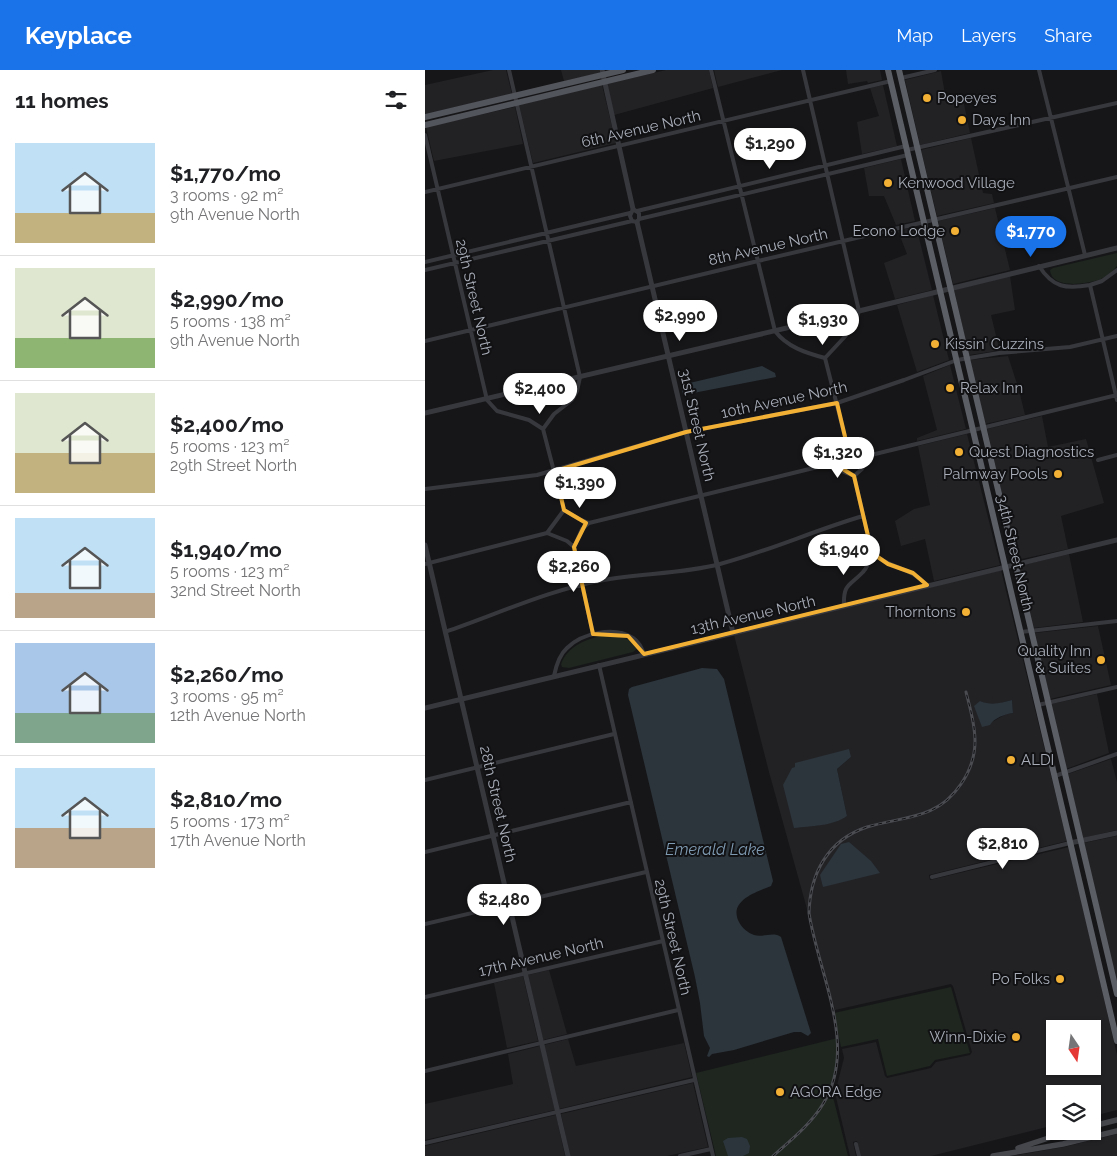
<!DOCTYPE html>
<meta charset="utf-8">
<style>
:root{--surface:#fff;--page:#f2f2f2;--text:#202124;--muted:#757577;--line:#e0e0e0;--accent:#1a73e8}
body{margin:0;font-family:Raleway,sans-serif;background:var(--page);color:var(--text);height:100vh;display:flex;flex-direction:column;font-size:19px;white-space:nowrap}
*{box-sizing:border-box;margin:0}
p{font-size:16px;color:var(--muted)}
.icon{flex:none;width:28px;height:28px;fill:none;stroke:currentColor;stroke-width:2;stroke-linecap:round;stroke-linejoin:round}
.map{position:relative;flex:1;overflow:hidden}
.side{display:flex;flex-direction:column;background:var(--surface);width:425px}
.side>*{flex:none}
.needle{width:32px;rotate:167deg}
.tools{position:absolute;left:621px;top:950px;display:grid;gap:10px}
.tools a{display:grid;place-items:center;width:55px;height:55px;border-radius:0px;background:var(--surface);box-shadow:0 1px 4px #0004;font-size:25px}
.price{position:absolute;translate:-50% -42px;padding:0 11px;border-radius:18px;background:#fff;color:#222;font-size:16px;line-height:32px;filter:drop-shadow(0 1px 2px #0008)}
.price::after{content:'';position:absolute;left:50%;top:30px;width:15px;height:11px;margin-left:-8px;background:inherit;clip-path:polygon(0 0,100% 0,50% 100%)}
.price.active{background:var(--accent);color:#fff}
ul{padding:0;list-style:none}
li{display:flex;align-items:center;gap:15px;height:125px;padding:0 15px}
li+li{border-top:1px solid var(--line)}
li span{display:grid;place-items:center;flex:none;width:140px;height:100px;border-radius:0px;color:#555}
li>.icon{margin-inline-start:auto}
span .icon{width:60px;height:60px;fill:#fffc;stroke-width:1}
li b{font-size:21px}
h2{display:flex;justify-content:space-between;align-items:center;height:60px;padding:0 15px;font-size:21px}
header{display:flex;align-items:center;gap:30px;box-sizing:border-box;height:70px;padding:0 25px;background:var(--accent);color:#fff}
header strong{font-size:24px}
nav{display:flex;gap:28px;margin-inline-start:auto;font-size:18px}
main{display:flex;flex:1;min-height:0}
.map>svg:first-child{display:block}
.built{fill:#222225;fill-rule:evenodd}
.green{fill:#1e261f}
.water{fill:#2c353c}
.lines{fill:none;stroke-linecap:round;stroke-linejoin:round}
.minor{stroke:#37383d;stroke-width:4}
.tertiary{stroke:#37383d;stroke-width:5}
.secondary{stroke:#45474d;stroke-width:5.5}
.primary{stroke:#53555c;stroke-width:6}
.trunk{stroke:#5b5e65;stroke-width:6}
.rail-casing{stroke:#4a4c52;stroke-width:3}
.rail{stroke:#111113;stroke-width:1;stroke-dasharray:4;stroke-linecap:butt}
.marked{fill:none;stroke:#f2b134;stroke-width:4;stroke-linejoin:round}
.poi-dot{fill:#f2b134;stroke:#111113;stroke-width:2}
.labels{text-anchor:middle;stroke-width:4;stroke-linejoin:round;paint-order:stroke}
.poi-label{font-size:15px;fill:#a8adb8;stroke:#111113;text-anchor:start}
.street-label{font-size:15px;fill:#a8adb8;stroke:#111113}
.water-label{font-size:16px;font-style:italic;fill:#7f9bb3;stroke:#111113}
</style>
<header>
<strong>Keyplace</strong>
<nav><a>Map</a><a>Layers</a><a>Share</a></nav>
</header>
<main>
<section class="side">
<h2>11 homes<svg class="icon" aria-label="filters" viewBox="0 0 24 24"><path d="M4 7h16M4 17h16"/><circle cx="9" cy="7" r="2"/><circle cx="15" cy="17" r="2"/></svg></h2>
<ul>
<li><span style="background:linear-gradient(#bfe0f5 70%,#c2b280 0)"><svg class="icon" aria-label="home" viewBox="0 0 24 24"><path d="M3 11l9-7 9 7M6 9v11h12V9"/></svg></span><div><b>$1,770/mo</b><p>3 rooms · 92 m²</p><p>9th Avenue North</p></div></li>
<li><span style="background:linear-gradient(#dfe7d0 70%,#8fb573 0)"><svg class="icon" aria-label="home" viewBox="0 0 24 24"><path d="M3 11l9-7 9 7M6 9v11h12V9"/></svg></span><div><b>$2,990/mo</b><p>5 rooms · 138 m²</p><p>9th Avenue North</p></div></li>
<li><span style="background:linear-gradient(#dfe7d0 60%,#c2b280 0)"><svg class="icon" aria-label="home" viewBox="0 0 24 24"><path d="M3 11l9-7 9 7M6 9v11h12V9"/></svg></span><div><b>$2,400/mo</b><p>5 rooms · 123 m²</p><p>29th Street North</p></div></li>
<li><span style="background:linear-gradient(#bfe0f5 75%,#b9a48a 0)"><svg class="icon" aria-label="home" viewBox="0 0 24 24"><path d="M3 11l9-7 9 7M6 9v11h12V9"/></svg></span><div><b>$1,940/mo</b><p>5 rooms · 123 m²</p><p>32nd Street North</p></div></li>
<li><span style="background:linear-gradient(#a9c7e8 70%,#7fa58c 0)"><svg class="icon" aria-label="home" viewBox="0 0 24 24"><path d="M3 11l9-7 9 7M6 9v11h12V9"/></svg></span><div><b>$2,260/mo</b><p>3 rooms · 95 m²</p><p>12th Avenue North</p></div></li>
<li><span style="background:linear-gradient(#bfe0f5 60%,#b9a48a 0)"><svg class="icon" aria-label="home" viewBox="0 0 24 24"><path d="M3 11l9-7 9 7M6 9v11h12V9"/></svg></span><div><b>$2,810/mo</b><p>5 rooms · 173 m²</p><p>17th Avenue North</p></div></li>
</ul>
</section>
<div class="map">
<svg width="692" height="1086" viewBox="0 0 692 1086">
<rect width="100%" height="100%" fill="#161618"/>
<path class="built" d="M68,0h13l6,24 -87,20v-29z
M136,0h38l1,3 -36,8z
M241,0h43l4,18 -99,27 -7,-31z
M289,0h68l-64,17z
M421,0h34l2,10 -14,3 -1,-2 -19,3z
M516,1l5,29 17,-1 7,34 -50,12 -15,-65z
M177,15l14,58 -83,20 -14,-58z
M458,15l14,61 -35,8 -5,-32 22,-6 -9,-28z
M90,37l8,37 -89,17 -8,-34z
M546,68l12,55 9,1 2,9 -57,13 -16,-66z
M476,89l14,62 -19,4 -12,-29h-15l-5,-28z
M570,138l15,62 -57,14 -15,-63z
M491,156l16,64 -37,9 -11,-36 23,-9 -9,-23z
M585,206l5,34 -24,5 8,33 4,2 -34,5 -15,-65z
M508,225l16,65 -32,12 -20,-67z
M583,286l11,34 6,25 -40,9 -15,-64z
M525,295l16,64 -49,12v-3l20,-8 -14,-54z
M617,346l6,31 38,-8 18,64 -43,13 7,33 -51,11 -30,-131z
M542,364l33,131 -66,16 -9,-42 -24,7 -6,-25 19,-12 16,-4 -12,-59z
M644,484l14,68 -50,6 -14,-62z
M576,500l66,271 -138,34 1,5 139,-33 48,208v55l-24,6v-22h-38v31l-124,31h-70l-4,-15 -4,1 3,14h-6l-15,-63 9,-35 -2,-9 34,-7 9,34 2,2 44,-10 5,-6 34,-7 2,-3 -19,-66 -2,-2 -116,26 -66,-238 -35,-137zM587,630l1,13 -7,1 -14,8 -12,-21 6,3h11zM426,687l-14,12 10,47 -32,10h-4l-16,-59zM630,959h38v37h-38z
M673,556l13,59 -61,14 -15,-66z
M672,624l12,59 -43,16 -15,-65z
M686,689l6,23v48l-34,8 -15,-64z
M692,766v148l-33,-141z
M124,900l18,64 -24,6 -15,-65z
M98,906l15,65 -31,7 -13,-65z
M143,969l8,27 108,-23 8,34 -133,32 -15,-64z
M115,976l15,64 -130,30v-36l88,-20 -5,-30z
M268,1013l15,64 -41,9h-97l-9,-42z
M131,1045l9,41h-140v-10z
M692,1064v22h-106l53,-9z"/>
<path class="green" d="M692,183v13c-5,6 -10,10 -16,13 -13,5 -49,11 -51,-9l3,-2z
M175,566c14,0 29,-1 38,12l-5,4 -64,16 -7,-1 -1,-3c7,-17 21,-23 39,-28z
M526,917l19,66 -35,7 -5,6 -43,10 -9,-37 -37,8 -7,-34z
M413,968v23l-7,28 17,67h-132l-20,-83z"/>
<path class="water" d="M337,296l13,7 1,4 -93,18 -2,-10z
M277,598l15,1 7,10 49,202 -2,5c-15,6 -43,15 -32,36 3,6 9,11 15,13 9,3 19,-4 27,2l30,96 -3,3 -7,-4h-7l-60,18 -22,4 -3,3 -2,-1 3,-8 -6,-12 -4,-33 -5,-26 -67,-282 1,-6 3,-2z
M587,630l1,13c-8,1 -19,5 -23,12l-8,2 -8,-21 6,-5c11,5 21,2 32,-1z
M424,679l2,8 -14,12 10,47c-14,10 -36,10 -53,12l-11,-43 9,-17 3,-1v-4z
M424,772l22,19 9,12 -57,14 -3,-12 21,-31z
M303,1068l14,-1 5,2 3,7 -1,7 -6,3h-15l-5,-15z"/>
<g class="lines">
<path class="minor" d="M286,0l64,261c12,16 31,22 50,27l27,-29 7,-18 -56,-241
M614,0l46,185
M476,8l34,-8
M0,65l62,265 10,11 32,9 14,9 11,-15 18,-14 5,-9 3,-14 -71,-307
M482,80l210,-47
M0,122l466,-111
M208,139l6,4v6l-2,3 -5,-1 -2,-5z
M212,141l269,-65
M214,149l269,-64
M0,192l205,-49
M614,196c14,22 27,23 51,19
M0,200l207,-49
M692,200l-15,11 -12,4 27,115
M0,271l333,-80 359,-84
M400,288l22,87
M118,359l21,81 15,9 10,4
M422,375l14,6 6,5 -5,13 -8,7
M442,386l250,-61
M673,390l19,-5
M409,393l10,9 10,4
M409,393l5,-10 8,-8
M429,406l18,77c19,16 38,14 55,32
M0,419l112,-14 149,-43 151,-29 67,-23 53,-20 42,-7 71,-6 47,-11
M122,463l20,8 7,6
M122,463l17,-23
M0,494l122,-31
M419,536c-1,-23 6,-20 19,-34 5,-5 7,-12 9,-19
M20,562c53,-18 103,-42 159,-52 38,-7 78,-6 116,-16 49,-13 95,-34 143,-48
M596,562l96,-11
M168,564l-19,-87 8,-18 7,-6 245,-60
M174,595l114,491
M129,606c2,-10 5,-21 13,-28 15,-15 47,-22 66,-10 6,4 8,9 11,16
M613,635l79,-18
M630,706l62,-22
M0,710l189,-46
M0,782l206,-50
M507,807l138,-34
M0,854l221,-52
M0,927l238,-56
M0,1001l253,-61
M0,1073l269,-63
M431,1074l3,12
M255,1086l31,-7"/>
<path class="tertiary" d="M177,0l31,139
M212,152l96,411
M0,343l434,-102 258,-63
M0,475l143,611
M0,638l692,-168
M645,773l47,-10"/>
<path class="secondary" d="M668,1056l24,-6
M593,1078l52,-17
M568,1086l70,-12 54,-13"/>
<path class="primary" d="M0,47l198,-47
M0,55l228,-55"/>
<path class="trunk" d="M463,0l229,971
M474,0l218,924"/>
<defs>
<path id="rail" d="M348,1086c18,-16 38,-32 50,-52 36,-57 -5,-131 -14,-191 1,-40 19,-73 58,-86 37,-11 70,-7 94,-43 9,-13 14,-28 14,-43 0,-17 -5,-33 -9,-49"/>
</defs>
<use href="#rail" class="rail-casing"/>
<use href="#rail" class="rail"/>
</g>
<path class="marked" d="M412,333l10,42 -14,18 21,13 18,77 16,11 25,9 14,12 -283,69 -16,-18 -35,-2 -19,-87 12,-24 -22,-13 -9,-39 131,-39z"/>
<g class="poi-dot">
<circle cx="502" cy="28" r="5"/>
<circle cx="537" cy="50" r="5"/>
<circle cx="463" cy="113" r="5"/>
<circle cx="530" cy="161" r="5"/>
<circle cx="510" cy="274" r="5"/>
<circle cx="525" cy="318" r="5"/>
<circle cx="534" cy="382" r="5"/>
<circle cx="633" cy="404" r="5"/>
<circle cx="541" cy="542" r="5"/>
<circle cx="676" cy="590" r="5"/>
<circle cx="586" cy="690" r="5"/>
<circle cx="635" cy="909" r="5"/>
<circle cx="591" cy="967" r="5"/>
<circle cx="355" cy="1022" r="5"/>
</g>
<g class="labels">
<g class="poi-label">
<text x="512" y="33">Popeyes</text>
<text x="547" y="55">Days Inn</text>
<text x="473" y="118">Kenwood Village</text>
<text x="520" y="166" text-anchor="end">Econo Lodge</text>
<text x="520" y="279">Kissin' Cuzzins</text>
<text x="535" y="323">Relax Inn</text>
<text x="544" y="387">Quest Diagnostics</text>
<text x="623" y="409" text-anchor="end">Palmway Pools</text>
<text x="531" y="547" text-anchor="end">Thorntons</text>
<text x="666" y="586" text-anchor="end">Quality Inn<tspan x="666" dy="17">&amp; Suites</tspan></text>
<text x="596" y="695">ALDI</text>
<text x="625" y="914" text-anchor="end">Po Folks</text>
<text x="581" y="972" text-anchor="end">Winn-Dixie</text>
<text x="365" y="1027">AGORA Edge</text>
</g>
<g class="street-label">
<text transform="translate(216 59) rotate(-13)" y="5">6th Avenue North</text>
<text transform="translate(343 177) rotate(-13)" y="5">8th Avenue North</text>
<text transform="translate(49 227) rotate(77)" y="5">29th Street North</text>
<text transform="translate(359 330) rotate(-12)" y="5">10th Avenue North</text>
<text transform="translate(272 355) rotate(77)" y="5">31st Street North</text>
<text transform="translate(590 483) rotate(77)" y="5">34th Street North</text>
<text transform="translate(328 545) rotate(-13)" y="5">13th Avenue North</text>
<text transform="translate(73 734) rotate(77)" y="5">28th Street North</text>
<text transform="translate(248 867) rotate(77)" y="5">29th Street North</text>
<text transform="translate(116 887) rotate(-13)" y="5">17th Avenue North</text>
</g>
<g class="water-label">
<text x="290" y="785">Emerald Lake</text>
</g>
</g>
</svg>
<div class="tools">
<a><svg class="needle" viewBox="-14 -14 28 28"><path d="M0-13l5 13h-10z" fill="#e53935"/><path d="M0 13l5-13h-10z" fill="#757577"/></svg></a>
<a><svg class="icon" aria-label="layers" viewBox="0 0 24 24"><path d="M12 4l9 5-9 5-9-5zM3 14l9 5 9-5"/></svg></a>
</div>
<b class="price" style="left:345px;top:100px">$1,290</b>
<b class="price active" style="left:606px;top:188px">$1,770</b>
<b class="price" style="left:255px;top:272px">$2,990</b>
<b class="price" style="left:398px;top:276px">$1,930</b>
<b class="price" style="left:115px;top:345px">$2,400</b>
<b class="price" style="left:413px;top:409px">$1,320</b>
<b class="price" style="left:155px;top:439px">$1,390</b>
<b class="price" style="left:419px;top:506px">$1,940</b>
<b class="price" style="left:149px;top:523px">$2,260</b>
<b class="price" style="left:578px;top:800px">$2,810</b>
<b class="price" style="left:79px;top:856px">$2,480</b>
</div>
</main>
